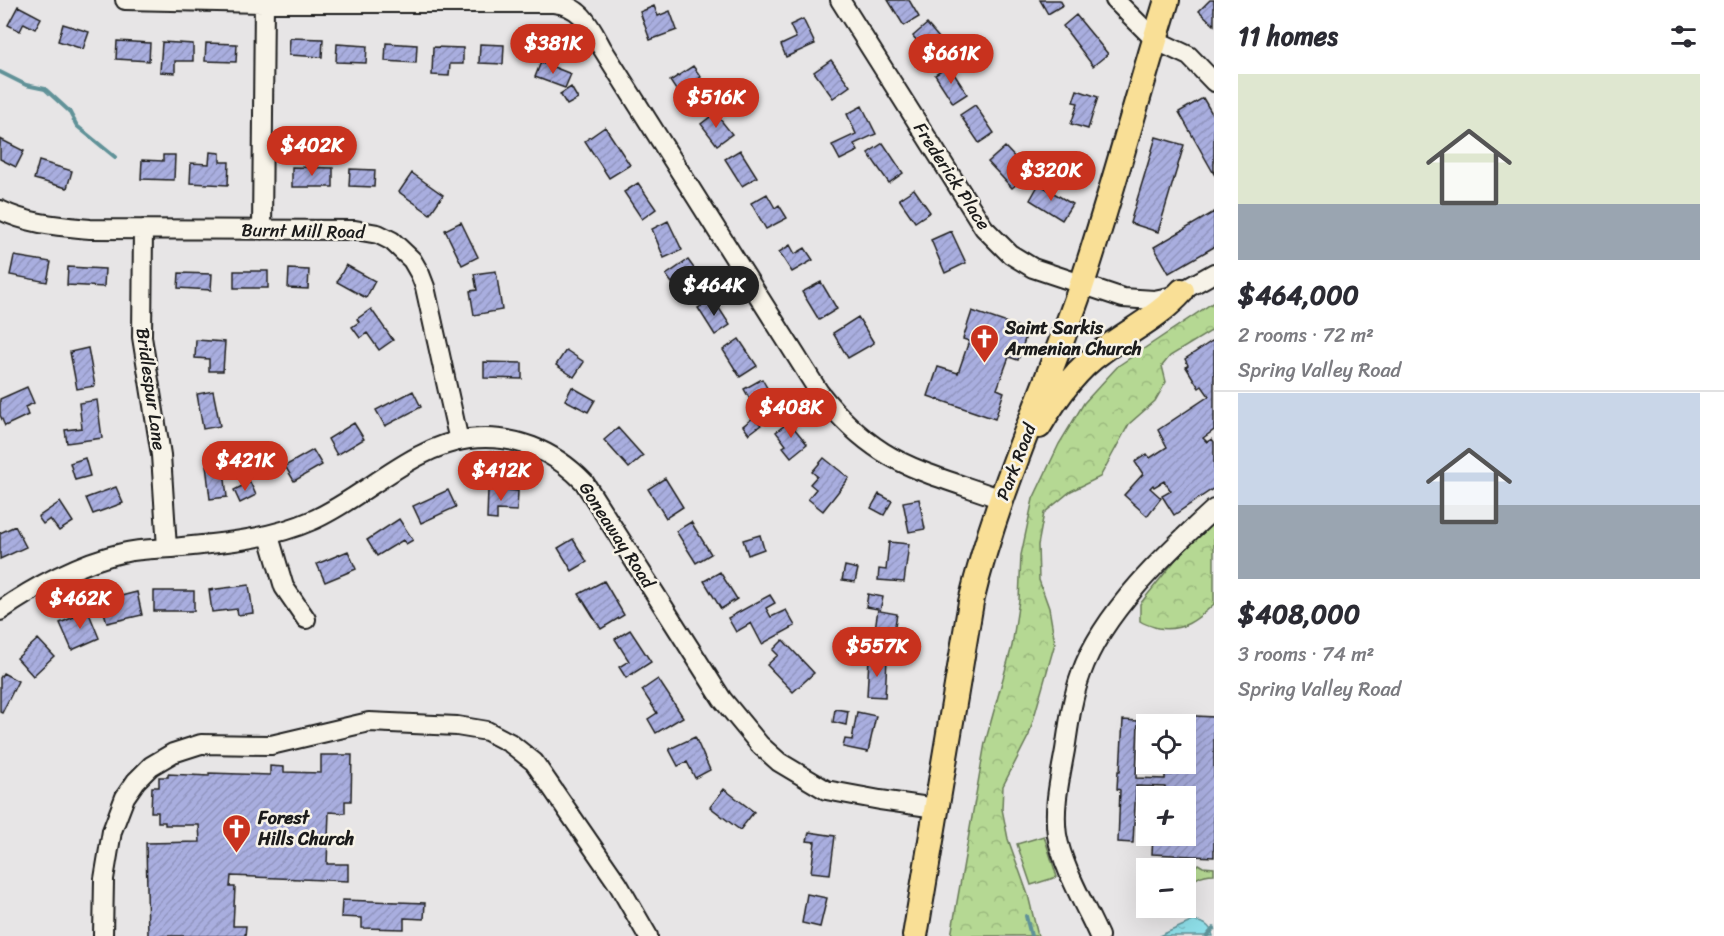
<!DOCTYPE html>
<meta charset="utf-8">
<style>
:root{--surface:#fff;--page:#f2f2f3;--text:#2b2b33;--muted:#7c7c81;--line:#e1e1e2;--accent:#c8321e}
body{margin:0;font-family:Sriracha,sans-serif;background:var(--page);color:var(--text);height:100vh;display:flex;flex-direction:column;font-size:22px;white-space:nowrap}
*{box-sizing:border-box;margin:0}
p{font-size:20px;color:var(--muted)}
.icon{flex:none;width:33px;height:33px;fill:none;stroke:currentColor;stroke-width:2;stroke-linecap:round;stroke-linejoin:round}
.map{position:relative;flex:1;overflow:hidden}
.side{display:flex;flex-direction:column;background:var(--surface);width:510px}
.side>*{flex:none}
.fabs{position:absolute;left:1136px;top:714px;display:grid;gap:12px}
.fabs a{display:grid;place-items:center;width:60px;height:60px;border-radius:0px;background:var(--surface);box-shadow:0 6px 24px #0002;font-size:30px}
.price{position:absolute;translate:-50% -51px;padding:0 14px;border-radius:21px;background:var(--accent);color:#fff;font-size:20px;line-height:39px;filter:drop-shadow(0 2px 3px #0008)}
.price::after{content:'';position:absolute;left:50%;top:36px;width:18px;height:14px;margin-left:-9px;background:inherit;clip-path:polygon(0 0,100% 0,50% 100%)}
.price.on{background:#222;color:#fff}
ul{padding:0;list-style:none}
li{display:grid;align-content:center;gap:12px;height:318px;padding:0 24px}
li+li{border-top:2px solid var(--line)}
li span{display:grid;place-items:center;height:186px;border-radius:0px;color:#555}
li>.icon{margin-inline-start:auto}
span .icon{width:108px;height:108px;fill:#fffc;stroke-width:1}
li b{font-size:26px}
h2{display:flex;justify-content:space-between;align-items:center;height:72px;padding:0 24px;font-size:26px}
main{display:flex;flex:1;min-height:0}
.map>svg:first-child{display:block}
.green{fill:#b5d893;stroke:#687a58;stroke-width:1.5}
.forest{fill:url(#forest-crowns);stroke:#687a58;stroke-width:1.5}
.water{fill:url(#water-ripples);stroke:#619298;stroke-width:1.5}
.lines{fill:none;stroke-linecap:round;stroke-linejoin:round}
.stream{stroke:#619298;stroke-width:4}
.building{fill:url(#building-hatch);stroke:#1c1c1c;stroke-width:1.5}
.minor-casing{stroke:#1c1c1c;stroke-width:22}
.major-casing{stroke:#1c1c1c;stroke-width:28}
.minor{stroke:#f7f3e8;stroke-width:18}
.major{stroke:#f9df96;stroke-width:24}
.labels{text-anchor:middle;stroke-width:5;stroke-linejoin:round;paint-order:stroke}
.street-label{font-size:18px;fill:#1c1c1c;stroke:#f7f3e8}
.poi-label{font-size:18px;font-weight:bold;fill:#1c1c1c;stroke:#f7f3e8;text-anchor:start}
</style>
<main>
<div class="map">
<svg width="1214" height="936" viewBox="0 0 1214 936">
<defs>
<pattern id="forest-crowns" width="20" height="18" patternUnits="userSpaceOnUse" patternTransform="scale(1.5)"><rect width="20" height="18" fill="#b5d893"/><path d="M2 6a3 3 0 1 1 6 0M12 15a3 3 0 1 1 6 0" fill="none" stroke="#9bb97e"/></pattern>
<pattern id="water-ripples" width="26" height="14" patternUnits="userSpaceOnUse" patternTransform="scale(1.5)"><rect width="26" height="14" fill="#8fe0ea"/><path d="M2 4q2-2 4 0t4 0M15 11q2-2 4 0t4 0" fill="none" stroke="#7bc0c8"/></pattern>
<pattern id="building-hatch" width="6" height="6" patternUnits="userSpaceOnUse" patternTransform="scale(1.5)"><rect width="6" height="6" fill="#a9aedf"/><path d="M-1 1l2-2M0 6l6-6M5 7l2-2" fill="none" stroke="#9195bf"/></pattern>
</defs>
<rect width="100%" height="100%" fill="#e7e5e6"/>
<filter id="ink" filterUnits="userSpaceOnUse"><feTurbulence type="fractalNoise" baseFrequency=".0167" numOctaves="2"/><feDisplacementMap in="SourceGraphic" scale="12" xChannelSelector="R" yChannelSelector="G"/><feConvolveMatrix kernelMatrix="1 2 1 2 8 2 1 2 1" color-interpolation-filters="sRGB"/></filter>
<g filter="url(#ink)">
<path class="green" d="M1044,836l13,41 -26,8 -14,-41z
M1198,864l5,3 11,1v6c-13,0 -21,5 -29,16v-12z"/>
<path class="forest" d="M1214,302v30l-3,-1 -41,25 -8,10 4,16 -11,19 -26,23 -29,53 -29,14 -27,22 -6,32 1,35 10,28 6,35 -26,92 -26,51 -1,23 6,30 20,56 10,41h-87l34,-193 27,-97 7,-46 2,-45 12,-56 26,-55 25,-41 34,-37z
M1214,520v84c-17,16 -32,28 -56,24 -7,-2 -12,-3 -18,-7v-17l53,-66z"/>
<path class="water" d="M1193,921c11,2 17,3 20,15h-54z"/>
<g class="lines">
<path class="stream" d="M0,72l26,13 19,4 24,22 8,15 38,31
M1026,916l5,20
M1207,936l7,-8"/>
</g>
<path class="building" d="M888,0h21l10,17 -15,9z
M1040,0h20l3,5 -15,9z
M1210,0h4v25l-15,-14z
M18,6l23,12 -6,11 -11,-6 -4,8 -12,-6z
M654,6l4,10 12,-5 7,19 -27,10 -10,-28z
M1076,15l32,39 -15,12 -30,-40z
M803,19l12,25 -29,13 -5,-12 15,-7 -6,-13z
M63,24l26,8 -6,17 -25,-8z
M927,24l18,21 -15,12 -17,-21z
M290,38l33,1 -1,18 -33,-2z
M117,41l33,2 -1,18 -33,-2z
M162,42l31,2v17h-18v12l-15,-1z
M206,43l31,1 -1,18 -31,-1z
M386,43l31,2 -1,18 -31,-2z
M337,44l30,2 -1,17 -30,-1z
M480,44l24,1 -1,19 -24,-1z
M433,47l30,1v16h-13l-1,12 -17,-1z
M831,60l19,26 -17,12 -19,-26z
M541,62l30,12 -6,14 -30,-11z
M693,66l8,11 -7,5 10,16 -16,10 -18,-27z
M949,66l18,28 -14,9 -18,-28z
M571,87l7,12 -11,6 -7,-11z
M1077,90l21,7 -10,32 -17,-5 7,-21 -5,-1z
M1203,98l11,19v57l-35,-62z
M975,105l19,28 -15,10 -19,-28z
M862,106l14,28 -22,10 4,7 -18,9 -8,-15 24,-11 -9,-20z
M715,113l17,21 -15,11 -16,-21z
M605,127l25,38 -21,13 -24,-37z
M1156,137l28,8 -26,87 -28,-9z
M0,139l24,12 -8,16 -16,-8z
M883,143l20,30 -14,10 -21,-30z
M1005,147l17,18 -4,3 7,9 -13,11 -24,-26z
M740,150l17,27 -15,9 -17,-27z
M210,152l10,1v9h9l-1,23 -38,-2 1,-20 18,1z
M163,155h12l-1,25 -33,-1 1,-19 21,1z
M39,161l33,10 -5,17 -33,-9z
M292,167l41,1v19h-41z
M350,169l25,1 -1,17 -25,-1z
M412,173l31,22 -13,19 -31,-22z
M638,183l18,26 -14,10 -18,-27z
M1039,184l33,20 -10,16 -32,-20z
M914,189l16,23 -15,10 -16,-23z
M767,194l8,14 4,-3 8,13 -21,11 -15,-26z
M1214,212v35l-45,26 -15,-26z
M668,221l14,29 -18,8 -12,-29z
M461,222l17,35 -16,8 -17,-35z
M951,231l15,32 -21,10 -14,-33z
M790,245l5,9 10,-6 8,12 -21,12 -13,-20z
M14,256l37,6 -4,20 -37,-7z
M688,260l18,25 -16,11 -11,-17 -7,4 -6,-8z
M346,265l29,16 -9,17 -29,-16z
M68,267l37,2 -1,18 -37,-2z
M289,269l20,1 -1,19 -20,-1z
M234,271h34v17h-34z
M496,271l6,39 -28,5 -4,-24 7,-1 -3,-16z
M179,273l33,1 -1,16 -33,-2z
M821,282l16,27 -18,11 -17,-28z
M713,299l17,26 -15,10 -17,-27z
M371,309l22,31 -14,10 -12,-17 -7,5 -8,-11 7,-5 -2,-3z
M972,311l56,19 -10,30 -9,-3 -12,32 7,3 -9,27 -67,-23 10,-29 20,6 11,-32 -6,-2z
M858,317l16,26 -26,15 -15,-25z
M739,339l18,27 -17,11 -17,-27z
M196,340l29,2 -2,29h-14v-12l-14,-1z
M1212,341l2,3v86l-11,8 4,4 5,-3 2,3v46l-40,27 -12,-19 9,-5 -7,-10 -10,6 -1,-2 -3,3 11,10 -14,18 -23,-21 19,-21 -8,-12 12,-8 3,4 17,-11 -9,-17 51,-34 -7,-10 -3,2 -13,-21 2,-2 -3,-6z
M88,348l7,38 -18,3 -7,-37z
M566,350l18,12 -10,15 -18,-12z
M484,362l38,1v16l-38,-1z
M762,379l16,28 -18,10 -16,-28z
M27,387l7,16 -9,4 3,8 -23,11 -5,-11v-16z
M572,387l23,13 -7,12 -23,-12z
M213,391l7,35 -17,3 -6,-35z
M413,391l8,16 -36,19 -9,-16z
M97,400l5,38 -35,5 -2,-13 17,-2 -3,-25z
M754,417l7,8 -12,9 -6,-8z
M789,422l18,22 -16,13 -8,-10 3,-2 -10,-13z
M354,423l10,16 -27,16 -9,-16z
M618,428l25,28 -14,12 -25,-28z
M313,450l9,15 -28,16 -9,-15z
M85,458l5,18 -15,4 -5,-17z
M824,458l25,20 -26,33 -15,-12 8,-10 -6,-5 7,-8 -5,-4z
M223,462l4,35 -17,2 -4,-34z
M665,478l18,29 -17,11 -18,-29z
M250,482l6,13 -16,8 -6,-13z
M116,487l7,16 -30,11 -7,-16z
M488,489l30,2 -1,20 -20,-1v10l-10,-1z
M448,490l8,17 -35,16 -8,-17z
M879,494l13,7 -8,14 -13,-7z
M919,499l6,30 -16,3 -6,-30z
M60,502l13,20 -14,9 -9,-12 -7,5 -5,-7z
M399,519l14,21 -7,4 -3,-4 -26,16 -10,-16z
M691,522l20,32 -15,9 -20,-32z
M15,526l11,21 -26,12v-26z
M760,535l4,14 -16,6 -5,-15z
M573,539l14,23 -15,9 -14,-23z
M889,542l20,2 -5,38 -26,-2 1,-11 7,1z
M348,551l8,18 -31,13 -8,-18z
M845,566l13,3 -3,13 -13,-2z
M720,572l17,27 -16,10 -17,-28z
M604,581l20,34 -23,14 -22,-35z
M249,585l4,28 -15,2 -1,-6 -25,3 -3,-22z
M154,591h40v20h-40z
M137,592l5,23 -35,8 -6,-22z
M868,594l15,3 -3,14 17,3 -5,28 -25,-5 2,-9 6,1 3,-20 -12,-2z
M770,595l5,8 -9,5 5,9 15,-7 9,16 -33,18 -11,-21 -15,9 -8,-14z
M88,611l11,27 -27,12 -12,-27z
M630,630l21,32 -25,16 -7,-11 10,-6 -14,-22z
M38,639l16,17 -21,20 -16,-18z
M783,640l31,33 -21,19 -26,-27 11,-10 -5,-5z
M869,658l18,1 -2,38 -18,-1z
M3,673l15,8 -16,32 -2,-1v-34z
M658,679l25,38 -27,16 -8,-14 9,-6 -15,-23z
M835,709l13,2 -2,14 -13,-3z
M857,712l19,4 -8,36 -25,-5 2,-8 7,1z
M1158,714l56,3v140l-62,-3 1,-18h32v-40l-20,-1v-8l-29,-1 -3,57 -15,-1 2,-52 -3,-1 1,-18h2l3,-51 15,1 -2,57 29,1v-5l7,1 1,-11h12v-40h-28z
M695,737l15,33 -15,8 -8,-16 -9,4 -9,-17z
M321,755h31l-1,46h-6v12l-16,-1 -2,52h21v17l-117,-5 -1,11h5l-2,39h13l-1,10h-97l-2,-93 54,-1 -1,-17h-34v-3h-7v-10h-7l1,-25h7v-10h9v-3l41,2v-3l61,2v-9l14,1v5l37,1z
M724,789l30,23 -14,18 -30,-23z
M809,832l26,4 -5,38 -19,-2 4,-30 -8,-1z
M807,894l20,4 -7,29 -18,-4z
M342,900l83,3 -1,16 -20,-1v11l-42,-1v-10l-21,-1z"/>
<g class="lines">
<defs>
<path id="minor" d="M125,0l139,3h289c28,2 37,23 49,45l217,344c18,23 39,44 64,60 33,21 81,33 118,47
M840,0l144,228 26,26 23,14 90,30 31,2 15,-3 13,-6 32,-18
M1115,0l40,40 34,16 25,26
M0,210c28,14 58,16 90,19l265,1 23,4 14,7 20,19 8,14 5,13 34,154
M143,229l-1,108 19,118 6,93
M262,230l2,-230
M269,536l15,51 22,32
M0,611c34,-24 81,-49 122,-58 16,-4 33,-4 50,-5 48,-5 96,-8 141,-28 52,-23 99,-74 156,-81 45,-5 84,11 115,43l138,217 38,46 19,17 47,28 54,10 56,8
M103,936l1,-57 8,-48 13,-34 11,-16 15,-15 22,-13 28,-9 70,1 98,-23 88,4 30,5 23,12 24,19 84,122 30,52
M1099,936c-13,-29 -37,-70 -42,-101 -4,-28 3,-57 8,-85 4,-26 7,-52 16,-76 21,-61 86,-122 133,-165"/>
<path id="major" d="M1039,426c16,-27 36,-56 62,-74 27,-21 58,-35 81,-61
M915,936l56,-334c26,-110 75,-212 111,-318 31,-94 56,-190 85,-284"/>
</defs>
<use href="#minor" class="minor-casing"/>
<use href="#major" class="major-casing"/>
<use href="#minor" class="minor"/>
<use href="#major" class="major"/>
</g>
</g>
<defs>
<symbol id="church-pin" viewBox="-11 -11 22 30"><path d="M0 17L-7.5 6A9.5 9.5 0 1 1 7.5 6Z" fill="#c8321e" stroke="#f7f3e8"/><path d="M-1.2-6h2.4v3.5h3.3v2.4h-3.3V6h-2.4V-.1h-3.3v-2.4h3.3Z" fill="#fff"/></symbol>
</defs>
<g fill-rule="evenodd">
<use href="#church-pin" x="968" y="322" width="33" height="45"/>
<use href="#church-pin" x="220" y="812" width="33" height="45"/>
</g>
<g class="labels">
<g class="street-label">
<text transform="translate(952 176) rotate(57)" y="6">Frederick Place</text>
<text transform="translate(303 231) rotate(1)" y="6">Burnt Mill Road</text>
<text transform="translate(151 389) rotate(82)" y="6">Bridlespur Lane</text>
<text transform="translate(1016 462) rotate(-69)" y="6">Park Road</text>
<text transform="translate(617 535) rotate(57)" y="6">Goneaway Road</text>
</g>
<g class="poi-label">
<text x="1005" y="334">Saint Sarkis<tspan x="1005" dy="21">Armenian Church</tspan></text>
<text x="258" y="824">Forest<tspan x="258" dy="21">Hills Church</tspan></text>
</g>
</g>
</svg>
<div class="fabs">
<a><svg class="icon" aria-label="locate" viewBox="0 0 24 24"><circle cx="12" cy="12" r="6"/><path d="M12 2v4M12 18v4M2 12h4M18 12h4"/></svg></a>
<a>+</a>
<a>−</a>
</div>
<b class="price" style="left:553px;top:75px">$381K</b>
<b class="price" style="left:951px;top:85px">$661K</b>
<b class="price" style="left:716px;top:129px">$516K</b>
<b class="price" style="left:312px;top:177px">$402K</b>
<b class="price" style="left:1051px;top:202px">$320K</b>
<b class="price on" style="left:714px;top:317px">$464K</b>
<b class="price" style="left:791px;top:439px">$408K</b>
<b class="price" style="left:245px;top:492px">$421K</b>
<b class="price" style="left:501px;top:502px">$412K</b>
<b class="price" style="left:80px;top:630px">$462K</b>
<b class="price" style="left:877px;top:678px">$557K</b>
</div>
<section class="side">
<h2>11 homes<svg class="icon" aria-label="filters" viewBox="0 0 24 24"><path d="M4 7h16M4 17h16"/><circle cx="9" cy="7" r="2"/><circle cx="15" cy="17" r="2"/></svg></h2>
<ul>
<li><span style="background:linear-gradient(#dfe7d0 70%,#9aa5b1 0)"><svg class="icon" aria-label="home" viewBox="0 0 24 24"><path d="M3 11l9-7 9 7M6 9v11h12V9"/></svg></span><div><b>$464,000</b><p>2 rooms · 72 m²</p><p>Spring Valley Road</p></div></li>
<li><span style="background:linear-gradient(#c9d6e8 60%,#9aa5b1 0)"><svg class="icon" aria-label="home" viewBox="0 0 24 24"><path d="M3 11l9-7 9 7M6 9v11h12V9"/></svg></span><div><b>$408,000</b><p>3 rooms · 74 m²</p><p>Spring Valley Road</p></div></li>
</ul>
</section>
</main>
